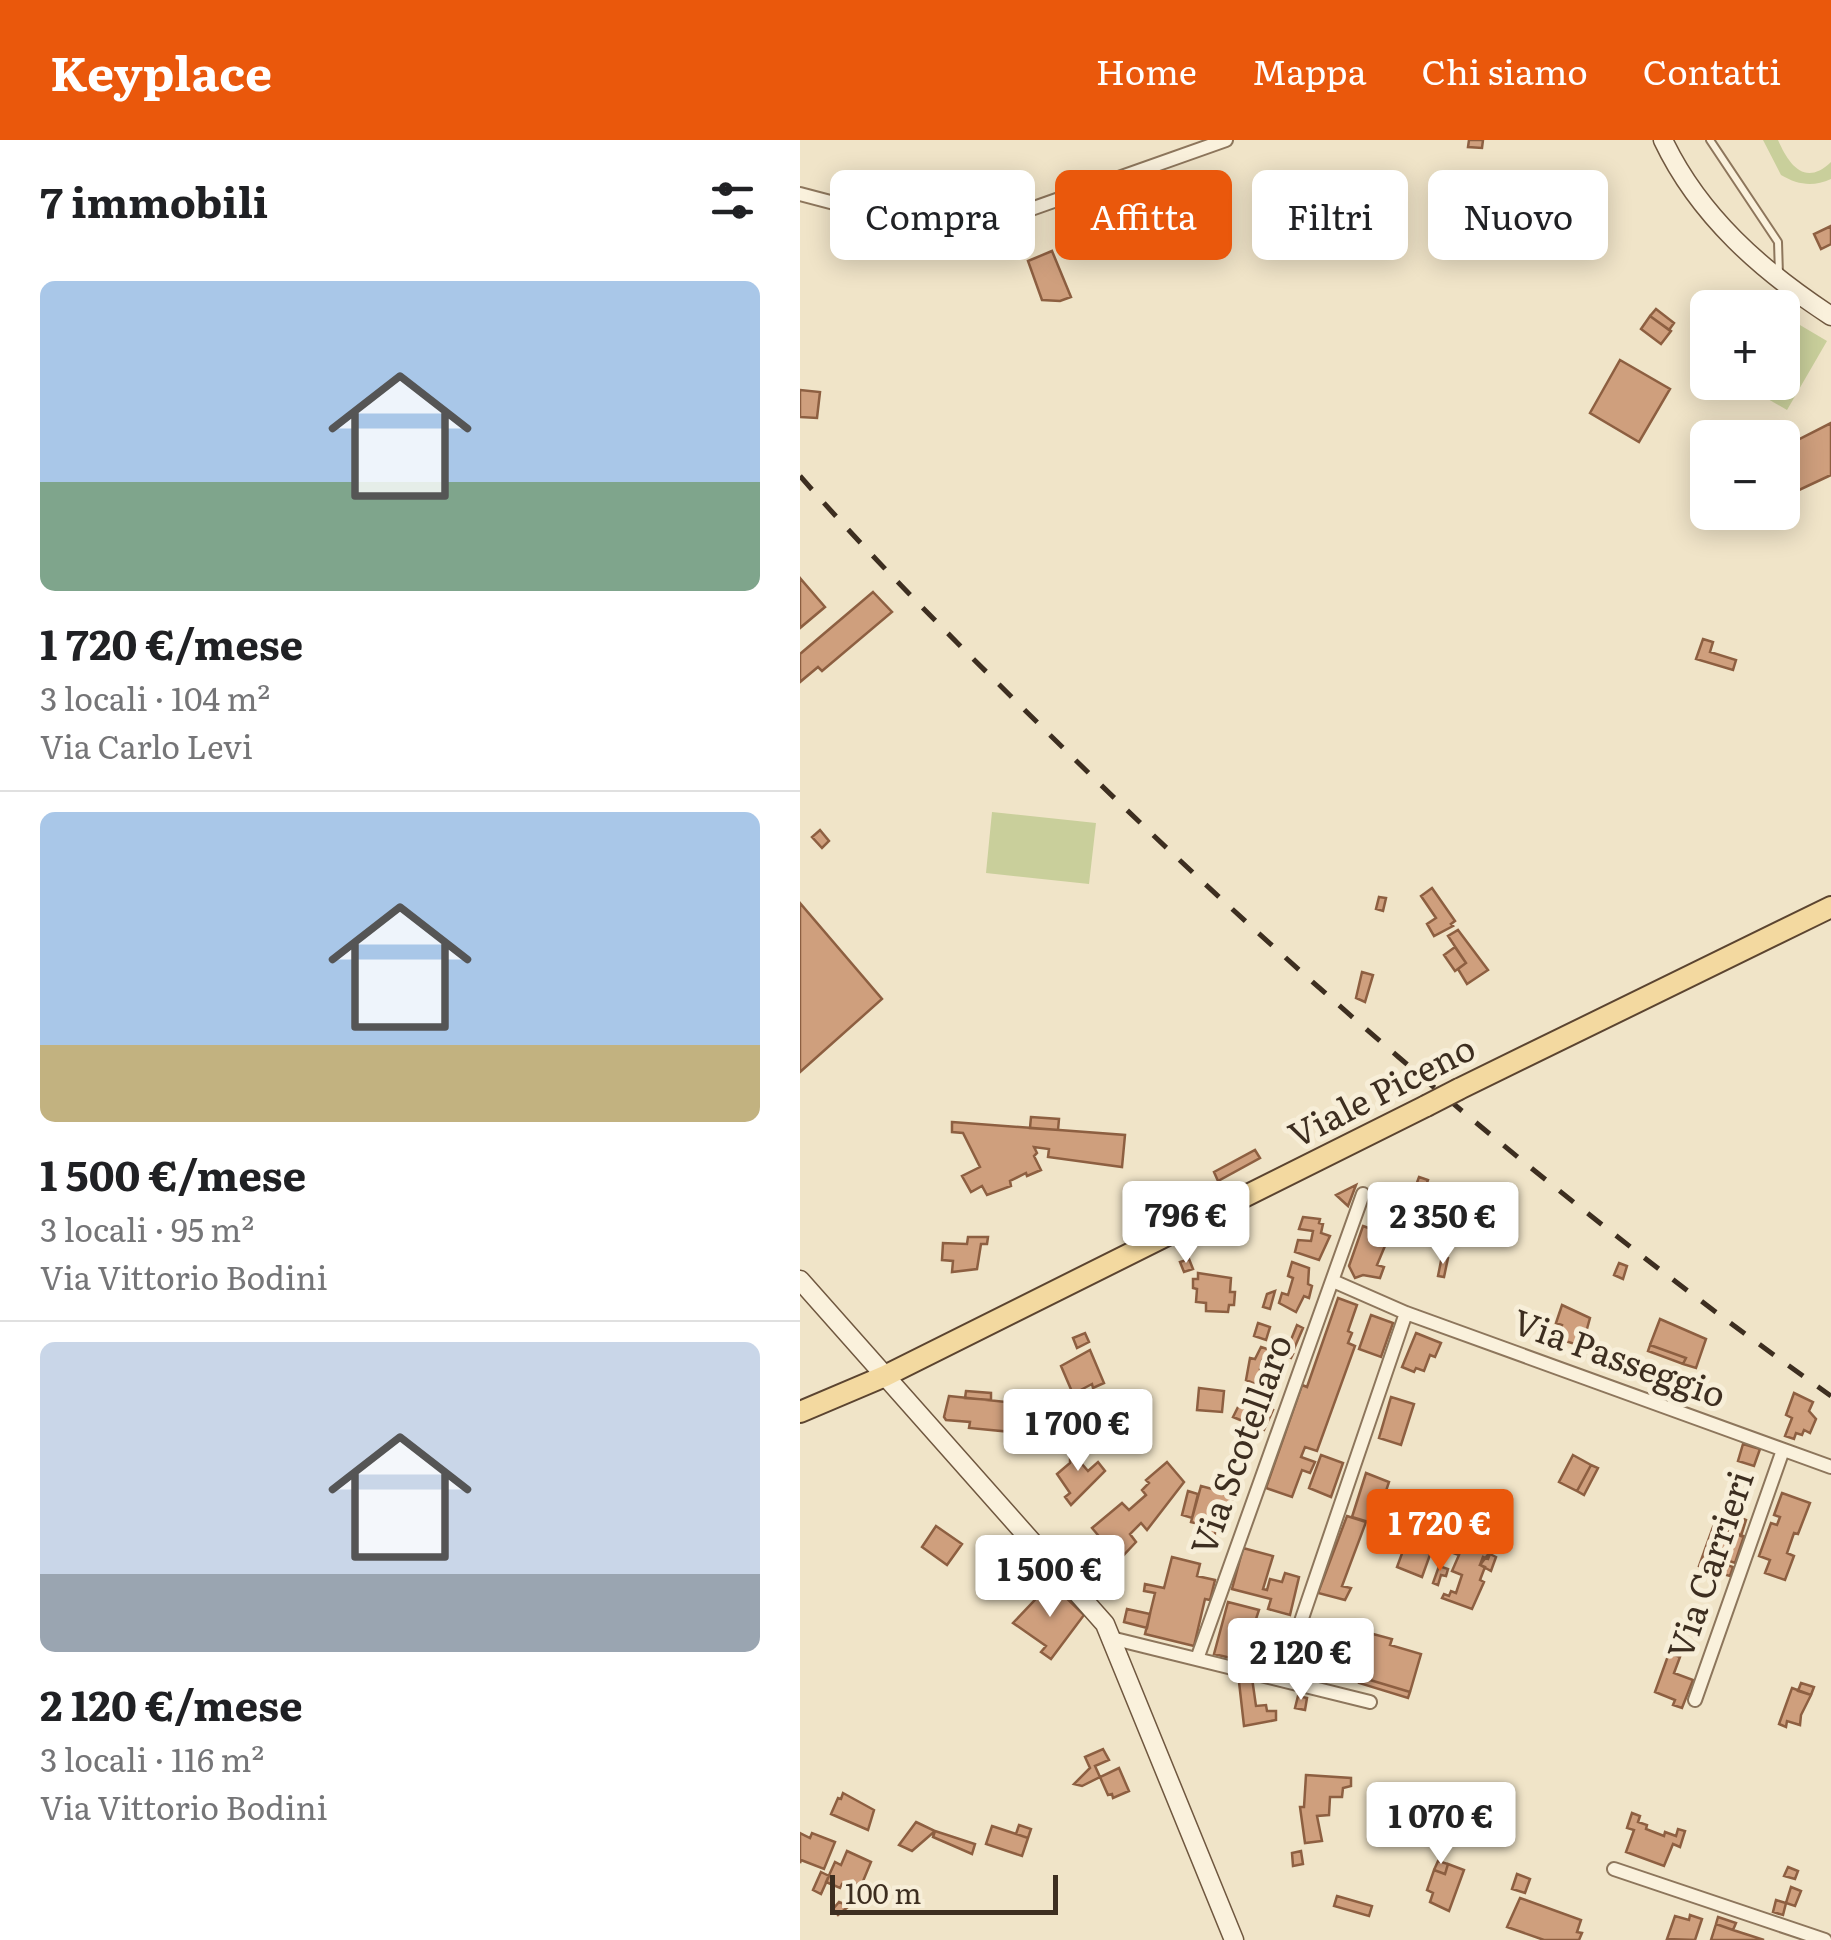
<!DOCTYPE html>
<html lang="it">
<meta charset="utf-8">
<style>
:root{--surface:#fff;--page:#f6f6f6;--text:#202124;--muted:#757577;--line:#e0e0e0;--accent:#ea580c}
body{margin:0;font-family:Literata,serif;background:var(--page);color:var(--text);height:100vh;display:flex;flex-direction:column;font-size:38px;white-space:nowrap}
*{box-sizing:border-box;margin:0}
p{font-size:32px;color:var(--muted)}
.icon{flex:none;width:55px;height:55px;fill:none;stroke:currentColor;stroke-width:2;stroke-linecap:round;stroke-linejoin:round}
.map{position:relative;flex:1;overflow:hidden}
.details{display:flex;flex-direction:column;background:var(--surface);width:800px}
.details>*{flex:none}
.guide{position:absolute;left:30px;top:30px;width:850px;height:90px;display:flex;gap:20px}
.tools{position:absolute;left:890px;top:150px;display:grid;gap:20px}
.tools a{display:grid;place-items:center;width:110px;height:110px;border-radius:15px;background:var(--surface);box-shadow:0 5px 25px #0003;font-size:50px}
.scale{position:absolute;left:30px;bottom:25px;width:228px;box-sizing:border-box;padding-left:10px;border:5px solid #3d2e20;border-top:0;font-size:28px;line-height:35px;white-space:nowrap;color:#3d2e20;-webkit-text-stroke:8px #f7eed8;paint-order:stroke}
.price{position:absolute;translate:-50% -85px;padding:0 22px;border-radius:10px;background:#fff;color:#222;font-size:32px;line-height:65px;filter:drop-shadow(0 2px 5px #0008)}
.price::after{content:'';position:absolute;left:50%;top:60px;width:30px;height:22px;margin-left:-15px;background:inherit;clip-path:polygon(0 0,100% 0,50% 100%)}
.price.on{background:var(--accent);color:#fff}
ul{padding:0;list-style:none}
li{display:grid;align-content:center;gap:20px;height:530px;padding:0 40px}
li+li{border-top:2px solid var(--line)}
li span{display:grid;place-items:center;height:310px;border-radius:15px;color:#555}
li>.icon{margin-inline-start:auto}
span .icon{width:180px;height:180px;fill:#fffc;stroke-width:1}
li b{font-size:42px}
h2{display:flex;justify-content:space-between;align-items:center;height:120px;padding:0 40px;font-size:42px}
.pill{padding:0 35px;border-radius:15px;background:var(--surface);box-shadow:0 5px 25px #0003;font-size:35px;line-height:90px}
.pill.on{background:var(--accent);color:#fff}
header{display:flex;align-items:center;gap:60px;box-sizing:border-box;height:140px;padding:0 50px;background:var(--accent);color:#fff}
header strong{font-size:48px}
nav{display:flex;gap:55px;margin-inline-start:auto;font-size:35px}
main{display:flex;flex:1;min-height:0}
.map>svg:first-child{display:block}
.pitch{fill:#c9cf9b}
.building{fill:#cf9f7d;stroke:#8d5f41;stroke-width:2.5}
.lines{fill:none;stroke-linecap:round;stroke-linejoin:round}
.lane-casing{stroke:#8d765c;stroke-width:10}
.street-casing{stroke:#8d765c;stroke-width:16}
.secondary-casing{stroke:#6f573f;stroke-width:21}
.primary-casing{stroke:#5b4430;stroke-width:24}
.lane{stroke:#faf1dc;stroke-width:6}
.street{stroke:#faf1dc;stroke-width:12}
.secondary{stroke:#faf1dc;stroke-width:18}
.primary{stroke:#f3d9a0;stroke-width:20}
.rail{stroke:#3d2e20;stroke-width:5;stroke-dasharray:18 18;stroke-linecap:butt}
.primary-bridge-casing{stroke:#5b4430;stroke-width:24;stroke-linecap:butt}
.primary-bridge{stroke:#f3d9a0;stroke-width:20}
.labels{text-anchor:middle;stroke-width:10;stroke-linejoin:round;paint-order:stroke}
.street-label{font-size:35px;fill:#3d2e20;stroke:#f7eed8}
</style>
<header>
<strong>Keyplace</strong>
<nav><a>Home</a><a>Mappa</a><a>Chi siamo</a><a>Contatti</a></nav>
</header>
<main>
<section class="details">
<h2>7 immobili<svg class="icon" aria-label="filters" viewBox="0 0 24 24"><path d="M4 7h16M4 17h16"/><circle cx="9" cy="7" r="2"/><circle cx="15" cy="17" r="2"/></svg></h2>
<ul>
<li><span style="background:linear-gradient(#a9c7e8 65%,#7fa58c 0)"><svg class="icon" aria-label="home" viewBox="0 0 24 24"><path d="M3 11l9-7 9 7M6 9v11h12V9"/></svg></span><div><b>1 720 €/mese</b><p>3 locali · 104 m²</p><p>Via Carlo Levi</p></div></li>
<li><span style="background:linear-gradient(#a9c7e8 75%,#c2b280 0)"><svg class="icon" aria-label="home" viewBox="0 0 24 24"><path d="M3 11l9-7 9 7M6 9v11h12V9"/></svg></span><div><b>1 500 €/mese</b><p>3 locali · 95 m²</p><p>Via Vittorio Bodini</p></div></li>
<li><span style="background:linear-gradient(#c9d6e8 75%,#9aa5b1 0)"><svg class="icon" aria-label="home" viewBox="0 0 24 24"><path d="M3 11l9-7 9 7M6 9v11h12V9"/></svg></span><div><b>2 120 €/mese</b><p>3 locali · 116 m²</p><p>Via Vittorio Bodini</p></div></li>
</ul>
</section>
<div class="map">
<svg width="1031" height="1800" viewBox="0 0 1031 1800">
<rect width="100%" height="100%" fill="#f0e4c8"/>
<path class="pitch" d="M963,0h15c11,25 27,47 53,22v17c-18,8 -33,6 -50,-4z
M983,175l44,26 -40,69 -47,-27 42,-1z
M192,672l104,11 -7,61 -103,-11z"/>
<path class="building" d="M669,0h14l-1,8 -14,-1z
M1031,86v18l-10,5 -7,-15z
M252,111l19,46 -11,4 -18,-1 -14,-39z
M856,169l18,14 -5,7 -19,-14z
M850,176l21,15 -10,13 -20,-15z
M820,220l50,29 -31,53 -49,-29z
M0,250l20,2 -3,26 -17,-1z
M1031,283v52l-49,23v-50z
M0,438l25,29 -25,21z
M73,452l19,20 -70,59 -4,-4 -18,15v-28z
M903,499l10,3 -3,10 26,8 -3,10 -37,-11z
M20,690l9,11 -7,7 -10,-11z
M632,748l23,33 -4,3 2,2 -19,10 -7,-12 9,-6 -15,-22z
M579,757l7,1 -3,13 -7,-2z
M0,763l82,96 -82,73z
M658,790l30,40 -21,14 -9,-15 8,-6 -18,-27z
M655,807l11,16 -11,8 -11,-16z
M562,832l11,3 -8,27 -9,-4z
M231,977l28,2 -1,11 -28,-2z
M152,982l173,13 -3,32 -74,-10 1,-8 -15,-2 3,6 -3,3 7,14 -14,6 -1,-3 -16,8 1,5 -24,9 -5,-9 -11,6 -9,-16 18,-9 -17,-34 -11,-1z
M455,1010l5,8 -42,23 -4,-9z
M619,1037l9,3 -4,11 -9,-3z
M556,1045l-8,21 -12,-11z
M503,1077l17,2 -1,4 4,1 -2,9 9,3 -11,24 -24,-8 3,-12 13,1 2,-10 -14,-2z
M590,1078l12,4 -6,14 -11,-3z
M563,1086l14,5 -2,7 12,3 -10,24 7,2 -4,11 -17,-3 -8,3 -6,-12z
M168,1097h20l-1,7h-6l-4,25 -25,3 1,-11 -11,-1 1,-17 24,1z
M642,1116l6,2 -4,19 -6,-1z
M389,1119l4,10 -9,3 -4,-10z
M492,1122l17,6 -1,16 4,2 -3,12 -5,-2 -8,16 -17,-9 3,-10 6,2 5,-17 -5,-2z
M819,1123l8,3 -4,13 -9,-4z
M398,1133l33,5 -1,14h5l-1,13h-5l-1,7 -22,-1v-8l-10,-1 1,-13 -4,-1v-9h5z
M475,1151l-5,18 -7,-2 4,-13z
M538,1158l19,7 -9,26 4,2 -4,10 7,3 -38,105 -12,-4 -4,10 14,5 -5,11 -8,-3 -10,27 -26,-9 36,-103 5,2z
M762,1165l28,13 -5,18 -7,-2 -3,10 -17,-5 4,-14 -6,-2z
M571,1175l22,8 -12,34 -22,-8z
M860,1179l46,20 -10,29 -13,-4 3,-6 -36,-13z
M458,1183l12,4 -4,13 -12,-4z
M497,1185l6,3 -9,21 -6,-2z
M285,1193l4,9 -12,6 -4,-10z
M616,1193l25,10 -6,14 -5,-2 -6,16 -8,-3 -2,4 -12,-5z
M850,1205l36,13 -3,6 -35,-13z
M461,1207l22,7 1,-3 9,3 -2,4 -9,-3 -1,15 -19,-9 -2,8 8,3 -2,5 -8,-2 -3,9 -9,-4 4,-22 5,1z
M290,1210l14,33 -11,5 -1,-4 -19,10 -12,-28z
M450,1243l4,2 -2,6 17,7 -3,9 7,3 -9,20 -31,-13z
M399,1248l25,3 -2,21 -25,-2z
M166,1251l25,2v7l-26,-2z
M994,1253l19,9 -4,9 7,8 -6,14 -6,-3 -2,5 -6,-2 -2,6 -9,-3 7,-18 -6,-3z
M149,1256l76,8 -3,29 -53,-5 1,-6 -24,-2 -2,-3z
M591,1257l23,7 -13,41 -22,-7z
M277,1298l9,10 -10,9 12,14 10,-9 7,9 -34,34 -6,-8 5,-4 -13,-19 13,-11v-20z
M943,1304l17,5 -6,17 -16,-5z
M521,1315l22,8 -12,34 -22,-9z
M773,1315l18,10 -14,26 -18,-9z
M367,1322l17,20 -37,48 -6,-7 -11,11 6,8 -17,18 -27,-32 30,-25 7,7 17,-15 -4,-5 7,-7 -3,-3z
M791,1325l7,3 -14,27 -7,-4z
M566,1333l23,9 -14,42 -23,-7z
M401,1346l34,9 -13,35 -31,-8z
M388,1351l10,3 -6,24 -10,-3z
M982,1353l28,10 -12,31 -4,-1 -7,20 7,3 -9,24 -20,-7 5,-13 -11,-4 12,-33 6,2 3,-8 -6,-2z
M658,1375l6,2 -2,16 -9,-3z
M547,1376l19,6 -24,64 9,2 -6,12 -27,-7z
M936,1376l10,4 -5,16 -10,-4z
M400,1385l16,5 -5,18 -16,-5z
M136,1386l26,18 -15,21 -25,-18z
M913,1387l31,9 -9,27 -31,-11z
M611,1389l25,9 -14,39 -25,-10z
M653,1390l25,9 -1,3 7,3 -1,4 7,3 -10,13 5,2 -5,13 4,2 -12,27 -30,-11 2,-4 5,2 2,-5 5,2 6,-18 -10,-4 7,-16 -14,-5z
M443,1408l30,8 -10,33 4,1 3,-11 12,3 3,-9 14,4 -9,38 -22,-6 3,-10 -39,-10z
M904,1412l9,3 -5,15 -9,-4z
M690,1414l6,3 -5,14 -11,-6 3,-8 5,2z
M372,1417l28,7 -3,12 18,4 -5,20 -5,-1 -11,47 -49,-12 10,-41 -11,-2 1,-7 19,4z
M911,1420l22,7 -3,9 -22,-6z
M639,1426l9,3 -2,7 -5,-1 -3,10 -5,-2z
M251,1443l33,32 -33,44 -10,-7 5,-6 -33,-23z
M428,1462l31,8 -6,18 16,4 -9,33 -46,-11z
M327,1469l23,5 -3,14 -23,-6z
M472,1482l15,3 -4,11 -14,-4z
M522,1482l12,5 -22,51 -23,-6 12,-32 13,4z
M546,1484l21,6 -12,37 -21,-7z
M573,1494l19,5 -2,6 31,9 -11,38 -50,-15z
M869,1513l11,4 -6,16 19,7 -11,28 -9,-3 2,-5 -20,-8z
M438,1533l14,5 4,28 10,-1 1,6h9v9l-32,6z
M560,1537l50,15 -2,6 -49,-15z
M1001,1543l13,4 -3,8 -13,-4z
M992,1548l19,7 -10,20 -1,10 -13,-4 -1,6 -7,-3z
M498,1556l9,2 -2,12 -10,-2z
M303,1609l6,11 -14,6 5,11 -18,9 -8,-2 16,-16 -5,-11z
M319,1628l10,23 -16,7 -1,-4 -4,1 -8,-18z
M506,1635l45,3v8l-8,2 -1,9h-12l-1,18 -12,1 5,25 -17,2 -5,-36h4z
M43,1653l31,17 -6,20 -37,-16 7,-16 3,1z
M832,1673l8,3 -2,6 9,3 -1,4 18,7 1,-4 11,4 2,-7 7,2 -5,16 -7,-3 -9,22 -38,-14 8,-22 -7,-2z
M116,1682l19,9 -23,20 -13,-6z
M219,1685l12,4 -3,9 -12,-4z
M192,1686l36,12 -6,18 -36,-12z
M135,1691l40,13 -3,10 -39,-17z
M0,1693l10,5 2,-5 23,9 -11,27 -23,-9 -1,3z
M47,1711l24,11 -10,24 -6,-3 -2,5 -11,-4 -2,4 -14,-6 9,-20 6,3z
M501,1711l2,13 -10,2 -1,-13z
M638,1721l10,3 -3,10 -11,-4z
M648,1724l16,6 -15,41 -19,-9 3,-9 -6,-3 7,-20 11,4z
M988,1727l10,4 -3,8 -11,-3z
M21,1732l8,4 -8,18 -8,-4z
M717,1734l13,5 -5,14 -13,-4z
M991,1747l10,4 -6,15 -9,-3z
M537,1756l35,10 -3,10 -35,-10z
M720,1758l61,22 -4,12 5,1 -3,7h-35l-37,-13z
M976,1760l10,3 -3,12 -10,-3z
M39,1762l10,4 -11,9 -5,-6z
M890,1775l12,4 -7,21 -28,-1 8,-23 14,4z
M918,1777l18,6 -3,7 -17,-6z
M916,1784l17,6 31,10h-53z"/>
<g class="lines">
<defs>
<path id="lane" d="M910,0l68,102 1,33"/>
<path id="street" d="M0,54l76,20h141l209,-74
M533,1141l73,32 425,154
M311,1498l259,64
M397,1519l166,-465
M481,1540l125,-367
M895,1560l88,-250
M814,1729l211,71"/>
<path id="secondary" d="M863,0c36,76 99,131 168,176
M0,1140l305,344 129,316"/>
<path id="primary" d="M659,949l372,-182
M0,1272l85,-36 541,-270"/>
</defs>
<use href="#lane" class="lane-casing"/>
<use href="#street" class="street-casing"/>
<use href="#secondary" class="secondary-casing"/>
<use href="#primary" class="primary-casing"/>
<use href="#lane" class="lane"/>
<use href="#street" class="street"/>
<use href="#secondary" class="secondary"/>
<use href="#primary" class="primary"/>
<path class="rail" d="M0,336c78,89 163,173 247,256 243,241 505,466 784,664"/>
<defs>
<path id="primary-bridge" d="M626,966l33,-17"/>
</defs>
<use href="#primary-bridge" class="primary-bridge-casing"/>
<use href="#primary-bridge" class="primary-bridge"/>
</g>
<g class="labels">
<g class="street-label">
<text transform="translate(582 952) rotate(-27)" y="12">Viale Piceno</text>
<text transform="translate(819 1219) rotate(20)" y="12">Via Passeggio</text>
<text transform="translate(442 1305) rotate(-70)" y="12">Via Scotellaro</text>
<text transform="translate(911 1425) rotate(-71)" y="12">Via Carrieri</text>
</g>
</g>
</svg>
<div class="tools">
<a>+</a>
<a>−</a>
</div>
<div class="scale">100 m</div>
<b class="price" style="left:386px;top:1126px">796 €</b>
<b class="price" style="left:643px;top:1127px">2 350 €</b>
<b class="price" style="left:278px;top:1334px">1 700 €</b>
<b class="price on" style="left:640px;top:1434px">1 720 €</b>
<b class="price" style="left:250px;top:1480px">1 500 €</b>
<b class="price" style="left:501px;top:1563px">2 120 €</b>
<b class="price" style="left:641px;top:1727px">1 070 €</b>
<div class="guide">
<a class="pill">Compra</a>
<a class="pill on">Affitta</a>
<a class="pill">Filtri</a>
<a class="pill">Nuovo</a>
</div>
</div>
</main>
